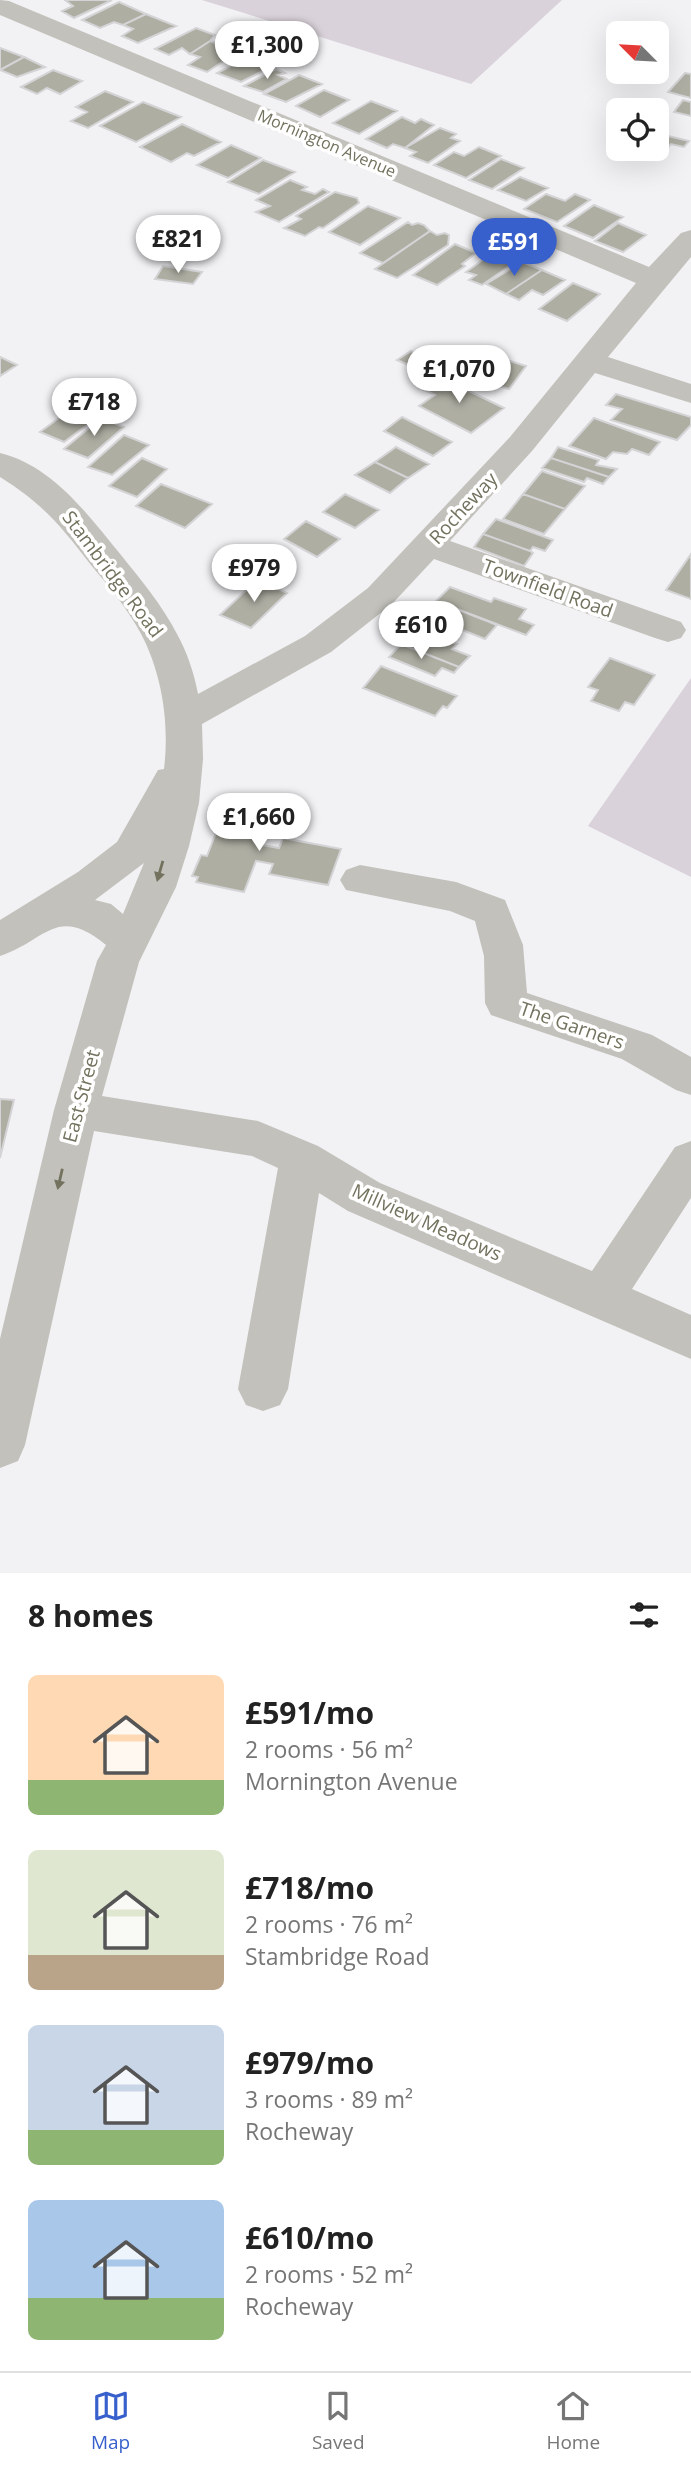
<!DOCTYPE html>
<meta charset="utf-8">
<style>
:root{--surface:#fff;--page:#f6f6f6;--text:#222;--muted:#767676;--line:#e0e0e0;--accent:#3860cc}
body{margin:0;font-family:"Open Sans",sans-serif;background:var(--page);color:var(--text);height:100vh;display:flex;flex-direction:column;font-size:26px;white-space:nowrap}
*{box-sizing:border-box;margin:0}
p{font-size:23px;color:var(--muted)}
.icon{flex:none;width:38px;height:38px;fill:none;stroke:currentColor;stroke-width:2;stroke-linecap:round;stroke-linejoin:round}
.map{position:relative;height:1573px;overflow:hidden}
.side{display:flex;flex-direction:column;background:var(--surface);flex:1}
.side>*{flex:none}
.needle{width:46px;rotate:294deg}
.fabs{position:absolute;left:606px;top:21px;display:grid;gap:14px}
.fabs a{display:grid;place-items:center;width:63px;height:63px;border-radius:10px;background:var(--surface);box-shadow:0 7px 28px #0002;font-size:35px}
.price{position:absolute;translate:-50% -60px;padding:0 16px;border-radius:24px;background:#fff;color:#222;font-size:23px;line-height:46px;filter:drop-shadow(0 2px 4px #0008)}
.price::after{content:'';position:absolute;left:50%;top:42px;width:21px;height:16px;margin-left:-10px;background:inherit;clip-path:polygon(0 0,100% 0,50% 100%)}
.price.current{background:var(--accent);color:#fff}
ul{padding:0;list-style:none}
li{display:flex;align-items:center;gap:21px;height:175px;padding:0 28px}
li span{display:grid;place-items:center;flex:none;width:196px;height:140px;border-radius:10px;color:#555}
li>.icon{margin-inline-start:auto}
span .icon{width:84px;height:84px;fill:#fffc;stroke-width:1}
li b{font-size:30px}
h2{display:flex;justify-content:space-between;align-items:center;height:84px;padding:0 28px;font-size:30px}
.menu{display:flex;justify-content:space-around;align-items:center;height:98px;border-top:2px solid var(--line);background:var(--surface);font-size:19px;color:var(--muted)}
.menu a{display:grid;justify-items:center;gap:4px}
.menu .current{color:var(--accent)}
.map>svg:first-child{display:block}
.green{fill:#dad2da}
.building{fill:#afaea3;stroke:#d4d3d5;stroke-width:2}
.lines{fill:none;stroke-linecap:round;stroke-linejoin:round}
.minor{fill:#c2c1bb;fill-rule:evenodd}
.oneway{fill:#73725e}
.labels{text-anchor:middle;stroke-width:7;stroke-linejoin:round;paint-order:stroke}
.far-street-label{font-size:16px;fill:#73725e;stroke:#fff}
.street-label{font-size:19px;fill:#73725e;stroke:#fff}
</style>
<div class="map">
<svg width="691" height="1573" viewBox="0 0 691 1573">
<rect width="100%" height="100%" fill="#f2f1f4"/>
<path class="green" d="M202,0h360l-91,84z
M691,678v199l-103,-51z"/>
<path class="building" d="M112,0l-38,18 -12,-7 11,-5 -8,-6z
M119,2l27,12 -23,11 -9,-3 -14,6 -18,-8z
M146,14l30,12 -38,17 -16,-7 11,-7 -10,-4z
M196,28l19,7 -5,6 -20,13 -8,-6 -13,7 -14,-6z
M210,41l29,10 -32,21 -19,-7 12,-8 -10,-3z
M0,48l24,9 -24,13z
M254,54l24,9 -37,19 -24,-9z
M24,57l21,10 -28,10 -17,-7z
M276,69l9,4 -7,2 9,4 -24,13 -19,-6z
M53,70l29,11 -22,13 -13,-6 -10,6 -16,-7z
M685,73l6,1v24l-23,-6z
M299,75l23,9 -36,18 -22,-8z
M324,90l25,10 -29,17 -24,-11z
M105,91l28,11 -45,26 -17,-7 16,-9 -11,-5z
M683,100l8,2v14l-17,-4z
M371,101l26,10 -38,23 -26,-11z
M143,102l38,15 -45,25 -36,-16z
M402,117l13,6 6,-4 13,6 -29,23 -12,-4 -6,4 -21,-9z
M182,124l39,18 -27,14 -7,-3 -16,9 -31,-15z
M440,128l16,6 -5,4 9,3 -32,22 -18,-7 6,-4 -11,-4z
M656,133l33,8 -5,6 -13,-3 -13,15 -30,-7 3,-3h25z
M231,145l30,13 -33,20 -31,-13z
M479,147l22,9 -35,22 -32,-13 20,-13 10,4z
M501,159l23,9 -32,21 -23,-9z
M263,160l32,12 -36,22 -31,-12z
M520,177l28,11 -22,13 -28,-11z
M290,180l17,7 -5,3 13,4 8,-5 6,3 -50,30 -23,-10 14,-6 -14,-6z
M335,192l22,6 2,5 -36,25 -4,-1 -14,9 -21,-8 17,-9 -5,-3z
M546,194l19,7 10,-7 15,6 -33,22 -33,-13z
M594,205l29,12 -30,21 -29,-12z
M368,206l32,12 -40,27 -31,-13z
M408,222l4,3 6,-2 6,2 6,6 -47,32 -23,-10z
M618,223l28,12 -23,17 -28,-11z
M430,231l7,4 8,-2 4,2 -1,10 -51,33 -22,-9z
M455,244l21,9 -14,11 3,2 -28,19 -24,-10z
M495,251l22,10 -35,24 -13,-5 7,-5 -10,-3z
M522,262l20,8 -36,24 -20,-10z
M163,266l39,6 -9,12 -38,-5z
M542,270l23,10 -22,15 -11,-5 -13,10 -13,-6z
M573,283l27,11 -33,27 -28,-12z
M411,351l28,14 -12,8 -30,-13z
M491,355l35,11 -17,23 -45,-13 9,-13 10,3z
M0,357l17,8 -17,11z
M438,376l66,32 -33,25 -52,-27 16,-11 -15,-7z
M616,394l75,23v8l-14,15 -66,-20 11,-11 -16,-4z
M74,407l24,10 -34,25 -24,-10z
M402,417l50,25 -19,14 -49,-25z
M101,418l23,9 -36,31 -24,-9z
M594,418l66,24 -11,13 -17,-6 -5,5 -14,-2 -7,7 -37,-13z
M124,435l25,10 -37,30 -24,-8z
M396,447l33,17 -21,14 -33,-16z
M558,447l41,13 -3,5 21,4 -8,8 -58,-19z
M142,458l25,11 -30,28 -28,-11z
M551,458l58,19 -6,7 -16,-6 -3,4 -42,-14z
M375,462l33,16 -18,15 -35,-18z
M542,471l43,15 -20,23 -42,-15z
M161,484l51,20 -27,24 -49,-22z
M345,494l34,16 -24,18 -32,-16z
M523,494l42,15 -21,25 -41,-15z
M496,519l57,21 -8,11 -12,-4 -3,4 -47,-17z
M306,521l34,18 -23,18 -33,-18z
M483,534l47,17 3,2 -9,13 -50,-19z
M691,554v45l-25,-9z
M258,579l29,14 -36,35 -31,-13z
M450,587l41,15 3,-4 32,11 -7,10 15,6 -8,10 -90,-34z
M436,601l61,24 -12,14 -61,-24z
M414,628l43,16 -5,5 18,7 -11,11 -58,-23z
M401,644l58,23 -5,6 -12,-5 -7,8 -46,-19z
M610,658l45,17 -21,30 -9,-3 -6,9 -28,-10 7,-11 -10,-3z
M381,666l76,30 -10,12 -4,-2 -8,10 -72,-28z
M227,805l47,8 -12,32 17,3 4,-10 58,11 -13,36 -59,-11 4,-10 -17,-3 -12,31 -48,-10 2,-5 -6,-1 9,-21 6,1 10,-26 -4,-1 8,-21 5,1z
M0,1099l14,1 -14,58z"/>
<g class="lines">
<path class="minor" d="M0,0l9,1 640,266 32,-34 10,-3v27l-83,100 83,27v19l-96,-30 -63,78 -82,90 231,81 5,8 -5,8 -13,4 -13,-4 -221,-79 -42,45 -61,48 -129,72 1,35 -4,44 -10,43 -13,41 -37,75 -37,134 156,25 60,25 62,37 212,88 83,-124 16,-6v57l-59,91 59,26v44l-343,-148 -29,-18 -31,196 -8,16 -17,6 -17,-6 -8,-16 40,-221 -26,-12 -158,-25 -69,314 -7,16 -18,7v-129l54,-229 43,-149 9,-16c-50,-41 -60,-4 -106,11v-36l78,-48 39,-30 41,-72 6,-1c6,-48 -3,-103 -28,-144 -13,-22 -29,-41 -45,-60 -30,-39 -48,-61 -91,-88v-24c53,13 88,62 121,102 20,25 41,50 56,79 10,18 17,39 21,60l107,-58 63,-48 142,-151 126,-154 -636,-268zM144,863l-21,51 -12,-10 -16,-4z
M360,865l96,17 49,18 18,45 4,48 125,42 39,22v38l-15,-5 -54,-31 -131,-44 -6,-12 -1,-47 -9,-35 -25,-10 -104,-21 -6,-10 6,-10z"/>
</g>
<defs><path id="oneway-solid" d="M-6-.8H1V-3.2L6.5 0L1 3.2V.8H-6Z" transform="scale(1.75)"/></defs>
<g class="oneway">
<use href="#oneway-solid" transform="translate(160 871) rotate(106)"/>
<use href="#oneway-solid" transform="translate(60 1179) rotate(103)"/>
</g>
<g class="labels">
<g class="far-street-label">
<text transform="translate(327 143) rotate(23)" y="6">Mornington Avenue</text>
</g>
<g class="street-label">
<text transform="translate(463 508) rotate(-47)" y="7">Rocheway</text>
<text transform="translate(113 574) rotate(53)" y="7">Stambridge Road</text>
<text transform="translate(548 588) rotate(20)" y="7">Townfield Road</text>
<text transform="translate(572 1025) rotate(19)" y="7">The Garners</text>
<text transform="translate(81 1096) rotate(-75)" y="7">East Street</text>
<text transform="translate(427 1222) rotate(24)" y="7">Millview Meadows</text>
</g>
</g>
</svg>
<div class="fabs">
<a><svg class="needle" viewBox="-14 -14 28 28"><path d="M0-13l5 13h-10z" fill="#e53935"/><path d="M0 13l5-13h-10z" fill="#767676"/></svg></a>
<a><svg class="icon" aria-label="locate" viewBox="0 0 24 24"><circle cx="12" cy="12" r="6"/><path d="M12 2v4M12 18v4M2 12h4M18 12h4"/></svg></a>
</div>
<b class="price" style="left:267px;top:81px">£1,300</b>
<b class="price" style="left:178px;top:275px">£821</b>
<b class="price current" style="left:514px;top:278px">£591</b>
<b class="price" style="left:459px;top:405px">£1,070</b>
<b class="price" style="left:94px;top:438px">£718</b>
<b class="price" style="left:254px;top:604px">£979</b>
<b class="price" style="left:421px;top:661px">£610</b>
<b class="price" style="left:259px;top:853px">£1,660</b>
</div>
<section class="side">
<h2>8 homes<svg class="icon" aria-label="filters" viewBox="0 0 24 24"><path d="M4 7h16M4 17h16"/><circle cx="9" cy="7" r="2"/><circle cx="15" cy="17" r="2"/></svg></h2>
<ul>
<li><span style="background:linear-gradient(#ffd9b3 75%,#8fb573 0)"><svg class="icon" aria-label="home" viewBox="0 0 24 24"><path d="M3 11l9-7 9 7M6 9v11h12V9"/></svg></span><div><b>£591/mo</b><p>2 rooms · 56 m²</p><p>Mornington Avenue</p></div></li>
<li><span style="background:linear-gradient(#dfe7d0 75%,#b9a48a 0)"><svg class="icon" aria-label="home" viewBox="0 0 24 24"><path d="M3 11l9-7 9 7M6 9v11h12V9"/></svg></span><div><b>£718/mo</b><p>2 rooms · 76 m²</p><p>Stambridge Road</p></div></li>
<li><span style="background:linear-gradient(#c9d6e8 75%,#8fb573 0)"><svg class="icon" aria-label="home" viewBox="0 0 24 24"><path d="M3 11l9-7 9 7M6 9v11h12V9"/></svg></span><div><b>£979/mo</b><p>3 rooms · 89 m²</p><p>Rocheway</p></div></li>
<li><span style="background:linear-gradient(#a9c7e8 70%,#8fb573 0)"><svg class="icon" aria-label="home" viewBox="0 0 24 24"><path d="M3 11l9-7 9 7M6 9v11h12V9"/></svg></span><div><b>£610/mo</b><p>2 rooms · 52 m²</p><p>Rocheway</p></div></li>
</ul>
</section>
<nav class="menu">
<a class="current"><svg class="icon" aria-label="map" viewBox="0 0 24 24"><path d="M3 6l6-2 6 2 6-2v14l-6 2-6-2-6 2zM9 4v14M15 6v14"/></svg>Map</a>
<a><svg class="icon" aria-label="saved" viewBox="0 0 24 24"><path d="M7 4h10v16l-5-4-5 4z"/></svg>Saved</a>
<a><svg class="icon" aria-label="home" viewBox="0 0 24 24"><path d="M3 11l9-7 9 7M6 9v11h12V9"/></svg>Home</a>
</nav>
